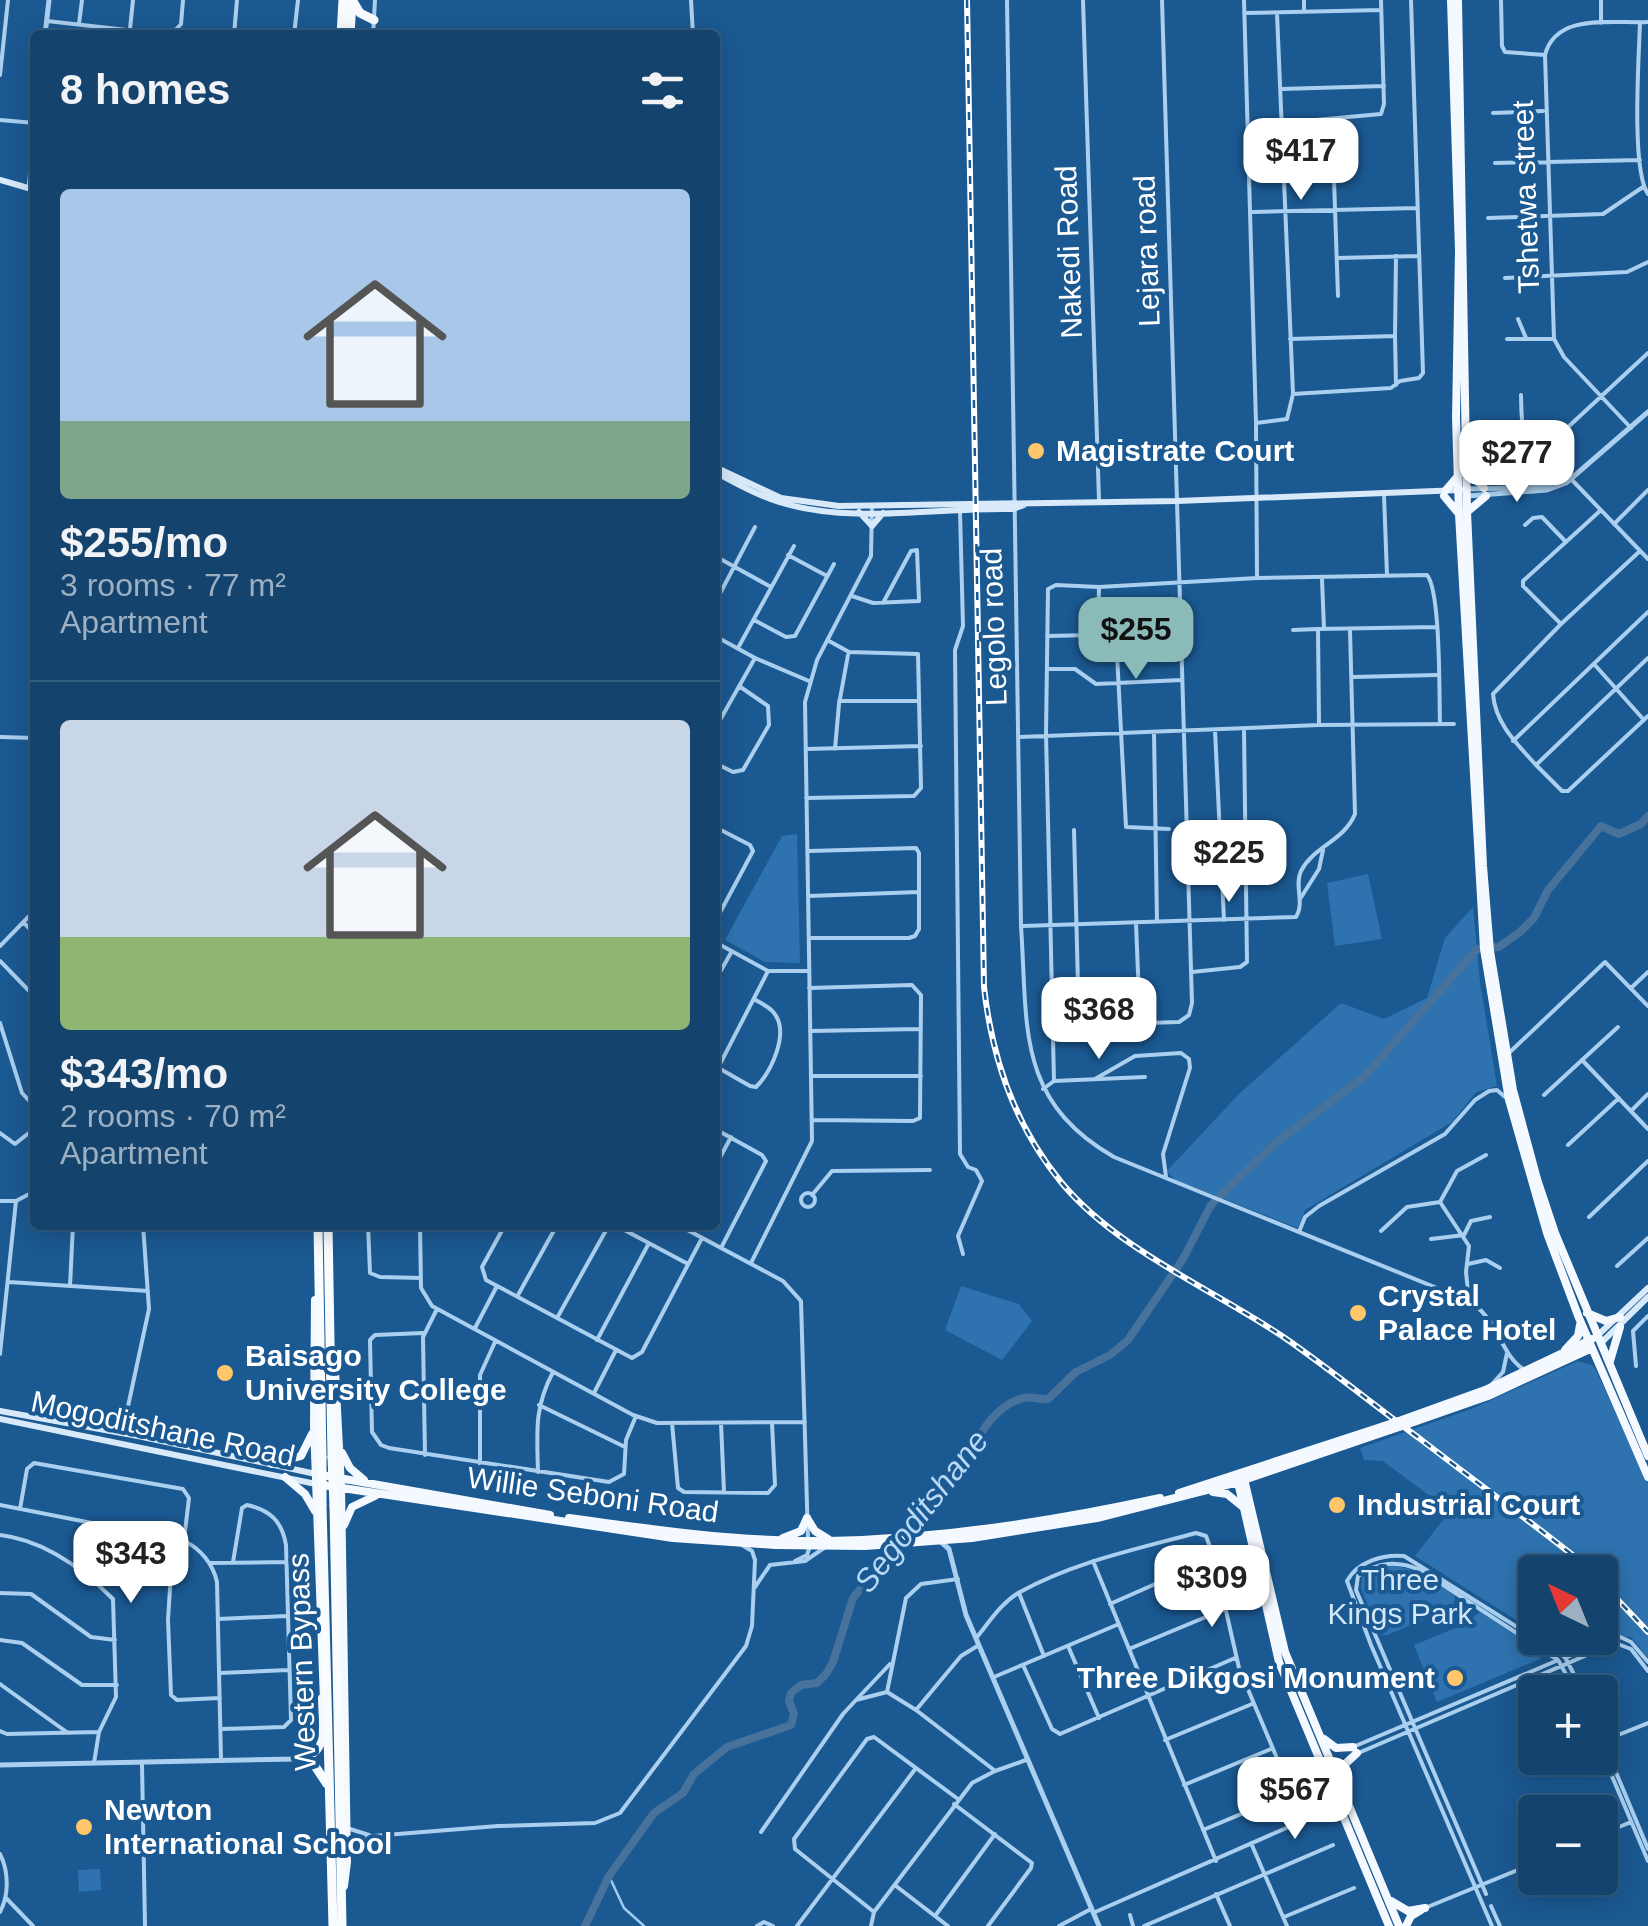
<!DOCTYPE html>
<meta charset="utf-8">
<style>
:root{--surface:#14436e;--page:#214e76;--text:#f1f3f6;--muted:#9db0c2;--line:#335c81;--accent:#8bbbb9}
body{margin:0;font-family:Helvetica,sans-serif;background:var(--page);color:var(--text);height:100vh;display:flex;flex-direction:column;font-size:38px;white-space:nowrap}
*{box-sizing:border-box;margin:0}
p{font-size:32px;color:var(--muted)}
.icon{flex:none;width:55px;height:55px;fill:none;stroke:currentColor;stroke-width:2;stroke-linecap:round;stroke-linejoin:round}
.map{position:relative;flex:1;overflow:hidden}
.panel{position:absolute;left:30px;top:30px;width:690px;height:1200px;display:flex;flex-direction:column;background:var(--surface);border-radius:10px;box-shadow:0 5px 25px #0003,0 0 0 2px var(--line)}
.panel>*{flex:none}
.needle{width:65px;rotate:317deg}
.tools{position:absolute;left:1518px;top:1555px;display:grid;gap:20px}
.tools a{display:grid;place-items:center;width:100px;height:100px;border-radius:10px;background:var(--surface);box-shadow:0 5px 25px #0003,0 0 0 2px var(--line);font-size:50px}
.price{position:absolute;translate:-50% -85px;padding:0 22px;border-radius:20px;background:#fff;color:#222;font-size:32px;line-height:65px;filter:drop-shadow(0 2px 5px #0008)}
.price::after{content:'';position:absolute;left:50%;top:60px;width:30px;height:22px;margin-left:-15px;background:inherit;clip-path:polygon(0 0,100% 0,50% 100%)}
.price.on{background:var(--accent);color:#111}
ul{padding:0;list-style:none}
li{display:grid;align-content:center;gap:20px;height:530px;padding:0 30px}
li+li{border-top:2px solid var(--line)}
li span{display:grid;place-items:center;height:310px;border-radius:10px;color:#555}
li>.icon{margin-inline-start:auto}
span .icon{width:180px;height:180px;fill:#fffc;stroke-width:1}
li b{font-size:42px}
h2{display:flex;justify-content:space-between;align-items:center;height:120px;padding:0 30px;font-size:42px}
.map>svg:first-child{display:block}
.green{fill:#2e73b0}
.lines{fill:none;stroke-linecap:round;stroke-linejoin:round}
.stream{stroke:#9eccf1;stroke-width:2.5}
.river{stroke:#47729b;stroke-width:8}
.minor{stroke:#abd0ef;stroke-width:4}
.tertiary{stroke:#abd0ef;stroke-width:5}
.secondary{stroke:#d8eafa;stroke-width:6}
.primary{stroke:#f3f9ff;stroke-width:8}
.trunk{stroke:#f9fcff;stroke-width:9}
.rail-casing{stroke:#fff;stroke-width:6}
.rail{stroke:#1b5992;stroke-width:2.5;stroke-dasharray:8;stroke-linecap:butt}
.primary-bridge{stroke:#f3f9ff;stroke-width:8}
.trunk-bridge{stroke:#f9fcff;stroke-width:9}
.poi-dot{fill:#ffc769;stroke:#1b5992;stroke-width:4}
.labels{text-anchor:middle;stroke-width:8;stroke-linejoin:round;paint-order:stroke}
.street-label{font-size:30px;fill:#fff;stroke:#1b5992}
.poi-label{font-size:30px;font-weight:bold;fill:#fff;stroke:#1b5992;text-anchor:start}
.park-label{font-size:30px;fill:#d1e8fa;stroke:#1b5992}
.water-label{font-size:32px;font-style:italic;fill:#b7d9f6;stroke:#1b5992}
</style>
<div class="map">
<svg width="1648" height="1926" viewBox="0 0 1648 1926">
<rect width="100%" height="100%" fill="#1b5992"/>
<path class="green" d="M797,834l3,129 -35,-1 -40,-22 57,-104z
M1368,874l14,65 -47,7 -8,-63z
M1473,907l7,75 17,104 -21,6 -24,30 -147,88 -7,18 -123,-48 -8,-9 72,-77 102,-91 43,16 43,-21 18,-60z
M961,1286l58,18 13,17 -30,39 -57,-30z
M1578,1361l14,4 4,5 52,114v174l-17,-21 -31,-2v-63h-65v60l-120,-76 35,-45 -67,-50 -19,-1 -4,-12 111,-39z
M1393,1565l24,6 38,25 -2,12 -66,27 -8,-1 -18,-46 1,-11 16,-9z
M1480,1612l61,39 -1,8 -103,43 -23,-57 49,-20z
M100,1869l1,21 -22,2 -1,-22z"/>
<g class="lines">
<path class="stream" d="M609,1876l15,32 20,18"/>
<path class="river" d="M585,1926l24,-50 45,-63 29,-20 11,-19 33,-27 64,-22 3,-11 -5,-13 2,-8 10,-8 16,-2 9,-9 7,-12 20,-64 118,-143c8,-24 28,-52 53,-57 9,-2 15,2 24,1l28,-27 34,-17 18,-15 55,-81 28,-54 62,-60 91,-68 113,-128 22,-2 21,-15 14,-14 14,-28 53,-64 18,8 22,-10 7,-8"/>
<path class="minor" d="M691,0l2,35
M1007,0l14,926c7,99 -6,174 93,231l355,144c31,20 30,51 54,68
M1083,0l16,500
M1244,0l12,423 1,155
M1304,0v12
M1501,0l1,46 3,6 40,3
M1601,0v23
M1245,13l136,-3
M47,21l124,14 10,-11 2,-24
M1640,22c-1,34 -9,148 8,172
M79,24l3,-24
M130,29l3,-29
M234,35l3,-35
M294,35l4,-35
M373,35l2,-35
M0,75l8,-75
M1281,89l103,-3
M1493,113l50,-2
M0,120l35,3
M1332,121l6,175
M1283,123l98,-9 3,-10 -3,-104
M1495,163l145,-3
M1253,212l165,-4
M1488,218l115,-4 40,-27
M1337,258l82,-2
M1505,278l122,-6 21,-10
M1518,319l8,19
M1395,336l1,-80
M1290,339l105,-3 1,49
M1507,339h46
M1293,394l98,-6 9,-7 19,-3 4,-5 -12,-373
M1521,395c1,23 -3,64 33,45l94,-87
M1256,423l31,-4 6,-25 -16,-381
M1631,428l-67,-71 -10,-18 -9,-284c11,-43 68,-31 103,-33
M1572,480l76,79
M1384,495l3,80
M1601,510l-78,71v5l38,38 79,-73
M960,512l3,114 -8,24 5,504 8,13 8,3 6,11 -24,55 5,18
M1614,524l34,-34
M1525,525l8,-7 9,-1 24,25
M788,555l39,21
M715,556l56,31
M1322,579l2,50
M852,596l21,7 46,-2 -2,-51
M715,603l40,-76
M883,603l28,-52 6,-1
M754,620l32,17 9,-1 39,-72
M1293,630l25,-1
M1098,635l1,-48
M1116,635l10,192 43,2
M715,636l40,22 54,23
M1047,636l134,-3
M738,648l56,-102
M1648,658l-112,107 26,26h6l80,-75
M1594,664l50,56
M1047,669h28l21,15 85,-4
M1352,677l85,-2
M839,701h79
M1319,725l-1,-96 118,-2
M715,729l40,-71
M1215,730l9,190
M1154,732l3,190
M0,737l35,1
M1020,737l299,-12 135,-1
M1513,741l135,-129
M806,749l115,-3
M835,749l4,-45 9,-49
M715,763l18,9 10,-2 26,-45 -1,-19 -29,-20
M1536,765c-19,-21 -41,-42 -43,-71l68,-70
M806,798l108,-2 7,-8 -3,-134 -69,-2 -20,-11
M715,827l35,18 3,6 -38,71
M1074,830l5,194
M809,851l107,-3 3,5v76l-4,7 -6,2h-100
M809,896l110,-4
M1300,899l19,-30 4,-19
M24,923l11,11
M1136,923l4,100
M1023,926l273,-9c9,-14 -2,-31 5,-46 13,-25 43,-30 54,-57l-5,-183
M715,942l53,29h41
M0,946l35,-36
M0,961l35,36
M1192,972l48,-5 7,-5 -3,-232
M715,981l17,-30
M809,988l103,-3 9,10 -1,123 -7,3 -101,-1
M1631,988l17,-16
M0,1023l22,70 13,14
M1052,1026l127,-4 10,-7 3,-12 -30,-1003
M810,1031l110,-2
M1510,1052l95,-90 43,44
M1582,1060l66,69
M715,1066l35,20 6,1c15,-15 34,-54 18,-74 -4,-6 -14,-10 -20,-14
M718,1068l50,-97
M811,1076h110
M1095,1079l40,-23 46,-3 8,6 1,9 -27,86 3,23
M1054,1081l-8,-347 2,-145 8,-4 43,2 158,-9 170,-3c14,17 12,121 13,149
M1043,1089l11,-8 91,-4
M1544,1095l74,-68
M1631,1111l17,-17
M715,1129l47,26 4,6 -45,87
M0,1133l15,11 20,-16
M1568,1145l51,-47
M715,1167l16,-30
M801 1200a7 7 0 1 1 14 0a7 7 0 1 1-14 0Z
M812,1195l20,-24 98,-1
M0,1201h16l19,-10
M1440,1202l29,44 -3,26 3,29
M1440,1202l17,-31 29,-16
M1589,1217l59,-56
M368,1225l2,48 10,4 41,1
M420,1225l1,63 11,18 201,109 24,8 148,-1
M505,1225l-23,42 4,13 146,78 10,-6 60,-114
M615,1225l73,39
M678,1225l105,56 18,20 7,238
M1381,1231l26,-24 33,-5
M1299,1232l6,-15 14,-11 126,-72 30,-34 14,-9 8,-1 8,7
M1431,1239l33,-4 7,-14 19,-4
M751,1263l61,-122 -7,-439 12,-42 54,-104 1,-50
M1468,1264l18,-4 14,8
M1617,1266l31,-28
M9,1282l139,9
M70,1286l3,-61
M518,1295l39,-70
M557,1318l52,-93
M475,1328l22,-42
M423,1333l-48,2 -5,5 2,92 9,13 8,3 220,34 15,-8 2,-34 10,-24
M597,1340l52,-97
M0,1354l16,-153
M1636,1366l-3,-35 15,-15
M1492,1384l11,-12 4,-19
M594,1393l22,-43
M539,1405l86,42
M126,1415l9,18
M672,1423l6,65 6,4 84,1 7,-8 -3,-62
M721,1423l3,69
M105,1428l13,-4 9,-13 22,-102 -6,-84
M425,1455l-2,-118 14,-28
M480,1464v-89l15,-33
M538,1472c-1,-40 -4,-64 15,-100
M0,1505l184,36c17,8 29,23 33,41l4,178
M20,1509l7,-40 7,-6 149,26 6,9 -5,42
M0,1535c43,5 82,33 113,64l3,98 -17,35 -5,31
M173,1540l-5,80 3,75 6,5 43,-2
M795,1561l12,-6 2,-6
M1093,1561l123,300
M210,1563l75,-1
M755,1587l15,-22 35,-4 19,-13
M0,1593l31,1 60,43 24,3
M1019,1593l25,63
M1110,1604l104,-46
M218,1619l69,-3
M977,1637c13,-16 25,-35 43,-45 54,-30 117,-43 176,-59l10,3 8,22 25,110 64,152
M0,1640l22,3 60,42h35
M979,1645l-18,11 -45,54 78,60
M1068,1646l31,72
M1129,1649l96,-40
M1565,1658l53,-22 13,6 17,20
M1023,1665l29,64 8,5 175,-76
M220,1673l68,-3
M994,1677l125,-53
M0,1684l68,49
M887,1692l19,-94 15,-14 37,-5
M856,1700l34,-36
M221,1729l63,-2 7,-7 -5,-175c-4,-24 -16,-35 -39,-40l-5,3 -9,54
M0,1731l7,3 92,-2
M1600,1734l48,115
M1165,1740l87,-36
M1603,1741l45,-18
M1353,1747l203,-86
M1600,1748l48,113
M1356,1754l259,-111 16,6 17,22
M142,1764l3,162
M1184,1785l87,-36
M954,1804l78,59 -1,5 -43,58
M350,1829l19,6
M1203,1830l88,-37
M761,1832l82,-118 13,-14 31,-8 29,18
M1600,1835l31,-13
M1251,1843l36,83
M350,1849l6,-8 17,-5 125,-10 97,-3 25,-10 126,-167 6,-20 3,-66 -3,-9 -10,-6
M0,1854c9,18 9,41 0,58
M896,1886l52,40
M1216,1894l14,32
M1486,1894l-130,-304 2,-14c20,-14 39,-16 62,-6l138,90 18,32
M6,1898l27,28
M1491,1906l9,20
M1425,1908l110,-45
M874,1912l-79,-63 -1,-10 73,-100 7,-2 84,62
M1093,1913l232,-102
M1130,1915l3,11
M935,1916l60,-82
M1284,1917l70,-29
M757,1926l7,-4 9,4
M797,1926l119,-158
M871,1926l3,-14 98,-129 23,-12 31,-11
M1059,1926l32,-17
M1144,1926l189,-81
M1492,1926l-121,-281 -24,-64c10,-19 36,-27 57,-25l161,101 18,35"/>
<path class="tertiary" d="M45,35l4,-35
M29,188l6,-61
M1467,489l83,-2
M1467,496l80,-6 19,-7 82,-71
M941,1542l8,7 17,66 133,311
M0,1765l297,-6"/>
<path class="secondary" d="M0,180l35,10
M715,467l66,31 58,8 338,-5 284,-11
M715,472c21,11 41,23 64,30 74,23 158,5 234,7l11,-4
M859,512l13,14 11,-13
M1597,1336l51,-48
M1601,1343l47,-46
M0,1411l138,25 178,38
M0,1419l316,65"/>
<path class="primary" d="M1451,0l8,250 -3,168 3,96 25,435 25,151 38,133 32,85 69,159
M1458,0l9,512 16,354 7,85 23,139 24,89 18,54 93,223
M1469,471l15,17
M1446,490l12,-14
M1444,496l15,18
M1467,512l19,-16
M315,1300l-1,125 10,276
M1587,1313l19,8 14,-4
M334,1350l7,137 6,375 -3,24
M1565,1350l13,-14 2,-11
M1610,1361l10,-34
M1399,1421l86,-31 107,-51
M1408,1424l80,-28 104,-48
M342,1453l8,15 14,12
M272,1464l29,-8 11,-22
M316,1474l234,41
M285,1477l20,17 10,17
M1244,1479l41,173 114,274
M1238,1482l41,180 110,264
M316,1484l357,54 102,7 90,1 107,-8 125,-20 141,-36 152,-52
M1213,1492l14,2 16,13
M1179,1493l205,-67
M569,1518c86,12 172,24 259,23 113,-2 222,-19 332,-43
M807,1518l8,13 13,8
M344,1525l8,-18 23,-11
M783,1538l18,-7 6,-13
M1324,1739l12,9 17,-1
M299,1759c32,-5 23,-35 23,-61
M1339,1782l4,-16 14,-13
M1325,1811l9,-1 9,7
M1391,1901l17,10 17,-3
M1406,1926l5,-10 10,-6"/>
<path class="trunk" d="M354,3l6,10 14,7
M341,35l2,-35
M350,35l2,-35
M318,1225l4,232
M328,1225l4,232
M322,1505l11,421
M334,1506l8,420
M299,1759l16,7 12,18"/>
<defs>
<path id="rail" d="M967,0l17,987c8,72 31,139 77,195 56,68 152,107 224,156 46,32 89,67 134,100 58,45 118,88 175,134
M1600,1581l48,51"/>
</defs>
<use href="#rail" class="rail-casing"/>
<use href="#rail" class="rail"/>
<path class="primary-bridge" d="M1384,1426l15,-5
M1390,1430l18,-6"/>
<path class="trunk-bridge" d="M322,1457v48
M332,1457l2,49"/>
</g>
<g class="poi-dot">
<circle cx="1036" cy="451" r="10"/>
<circle cx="1358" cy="1313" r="10"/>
<circle cx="225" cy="1373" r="10"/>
<circle cx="1337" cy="1505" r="10"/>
<circle cx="1455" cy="1678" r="10"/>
<circle cx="84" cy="1827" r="10"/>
</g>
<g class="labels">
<g class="street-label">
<text transform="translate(1526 197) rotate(-92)" y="10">Tshetwa street</text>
<text transform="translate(1147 251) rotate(-92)" y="10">Lejara road</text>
<text transform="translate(1069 252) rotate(-92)" y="10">Nakedi Road</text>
<text transform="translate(994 627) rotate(-92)" y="10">Legolo road</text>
<text transform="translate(163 1429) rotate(12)" y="10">Mogoditshane Road</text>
<text transform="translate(593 1495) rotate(8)" y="10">Willie Seboni Road</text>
<text transform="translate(302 1662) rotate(-92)" y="10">Western Bypass</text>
</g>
<g class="poi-label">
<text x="1056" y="461">Magistrate Court</text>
<text x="1378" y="1306">Crystal<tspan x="1378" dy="34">Palace Hotel</tspan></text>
<text x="245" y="1366">Baisago<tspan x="245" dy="34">University College</tspan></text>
<text x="1357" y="1515">Industrial Court</text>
<text x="1435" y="1688" text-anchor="end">Three Dikgosi Monument</text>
<text x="104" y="1820">Newton<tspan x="104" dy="34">International School</tspan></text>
</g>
<g class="park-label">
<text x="1400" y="1590">Three<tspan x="1400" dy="34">Kings Park</tspan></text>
</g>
<g class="water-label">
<text transform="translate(921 1511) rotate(-52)" y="11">Segoditshane</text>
</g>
</g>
</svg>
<div class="tools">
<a><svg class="needle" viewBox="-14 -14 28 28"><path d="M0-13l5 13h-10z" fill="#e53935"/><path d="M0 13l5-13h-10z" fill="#9db0c2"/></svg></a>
<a>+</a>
<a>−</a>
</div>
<b class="price" style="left:1301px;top:203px">$417</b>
<b class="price" style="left:1517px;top:505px">$277</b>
<b class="price on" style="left:1136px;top:682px">$255</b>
<b class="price" style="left:1229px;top:905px">$225</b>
<b class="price" style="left:1099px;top:1062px">$368</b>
<b class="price" style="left:131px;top:1606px">$343</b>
<b class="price" style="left:1212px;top:1630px">$309</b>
<b class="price" style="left:1295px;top:1842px">$567</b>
<section class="panel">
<h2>8 homes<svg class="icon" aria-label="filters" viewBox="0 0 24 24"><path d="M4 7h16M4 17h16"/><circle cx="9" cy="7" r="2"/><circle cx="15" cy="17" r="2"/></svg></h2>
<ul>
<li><span style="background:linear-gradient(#a9c7e8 75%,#7fa58c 0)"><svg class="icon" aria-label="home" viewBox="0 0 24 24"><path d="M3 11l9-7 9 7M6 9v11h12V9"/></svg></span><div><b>$255/mo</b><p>3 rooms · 77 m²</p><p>Apartment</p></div></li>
<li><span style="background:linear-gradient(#c9d6e8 70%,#8fb573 0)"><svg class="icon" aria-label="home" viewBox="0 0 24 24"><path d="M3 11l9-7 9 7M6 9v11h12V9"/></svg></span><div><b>$343/mo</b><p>2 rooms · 70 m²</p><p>Apartment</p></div></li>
</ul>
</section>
</div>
